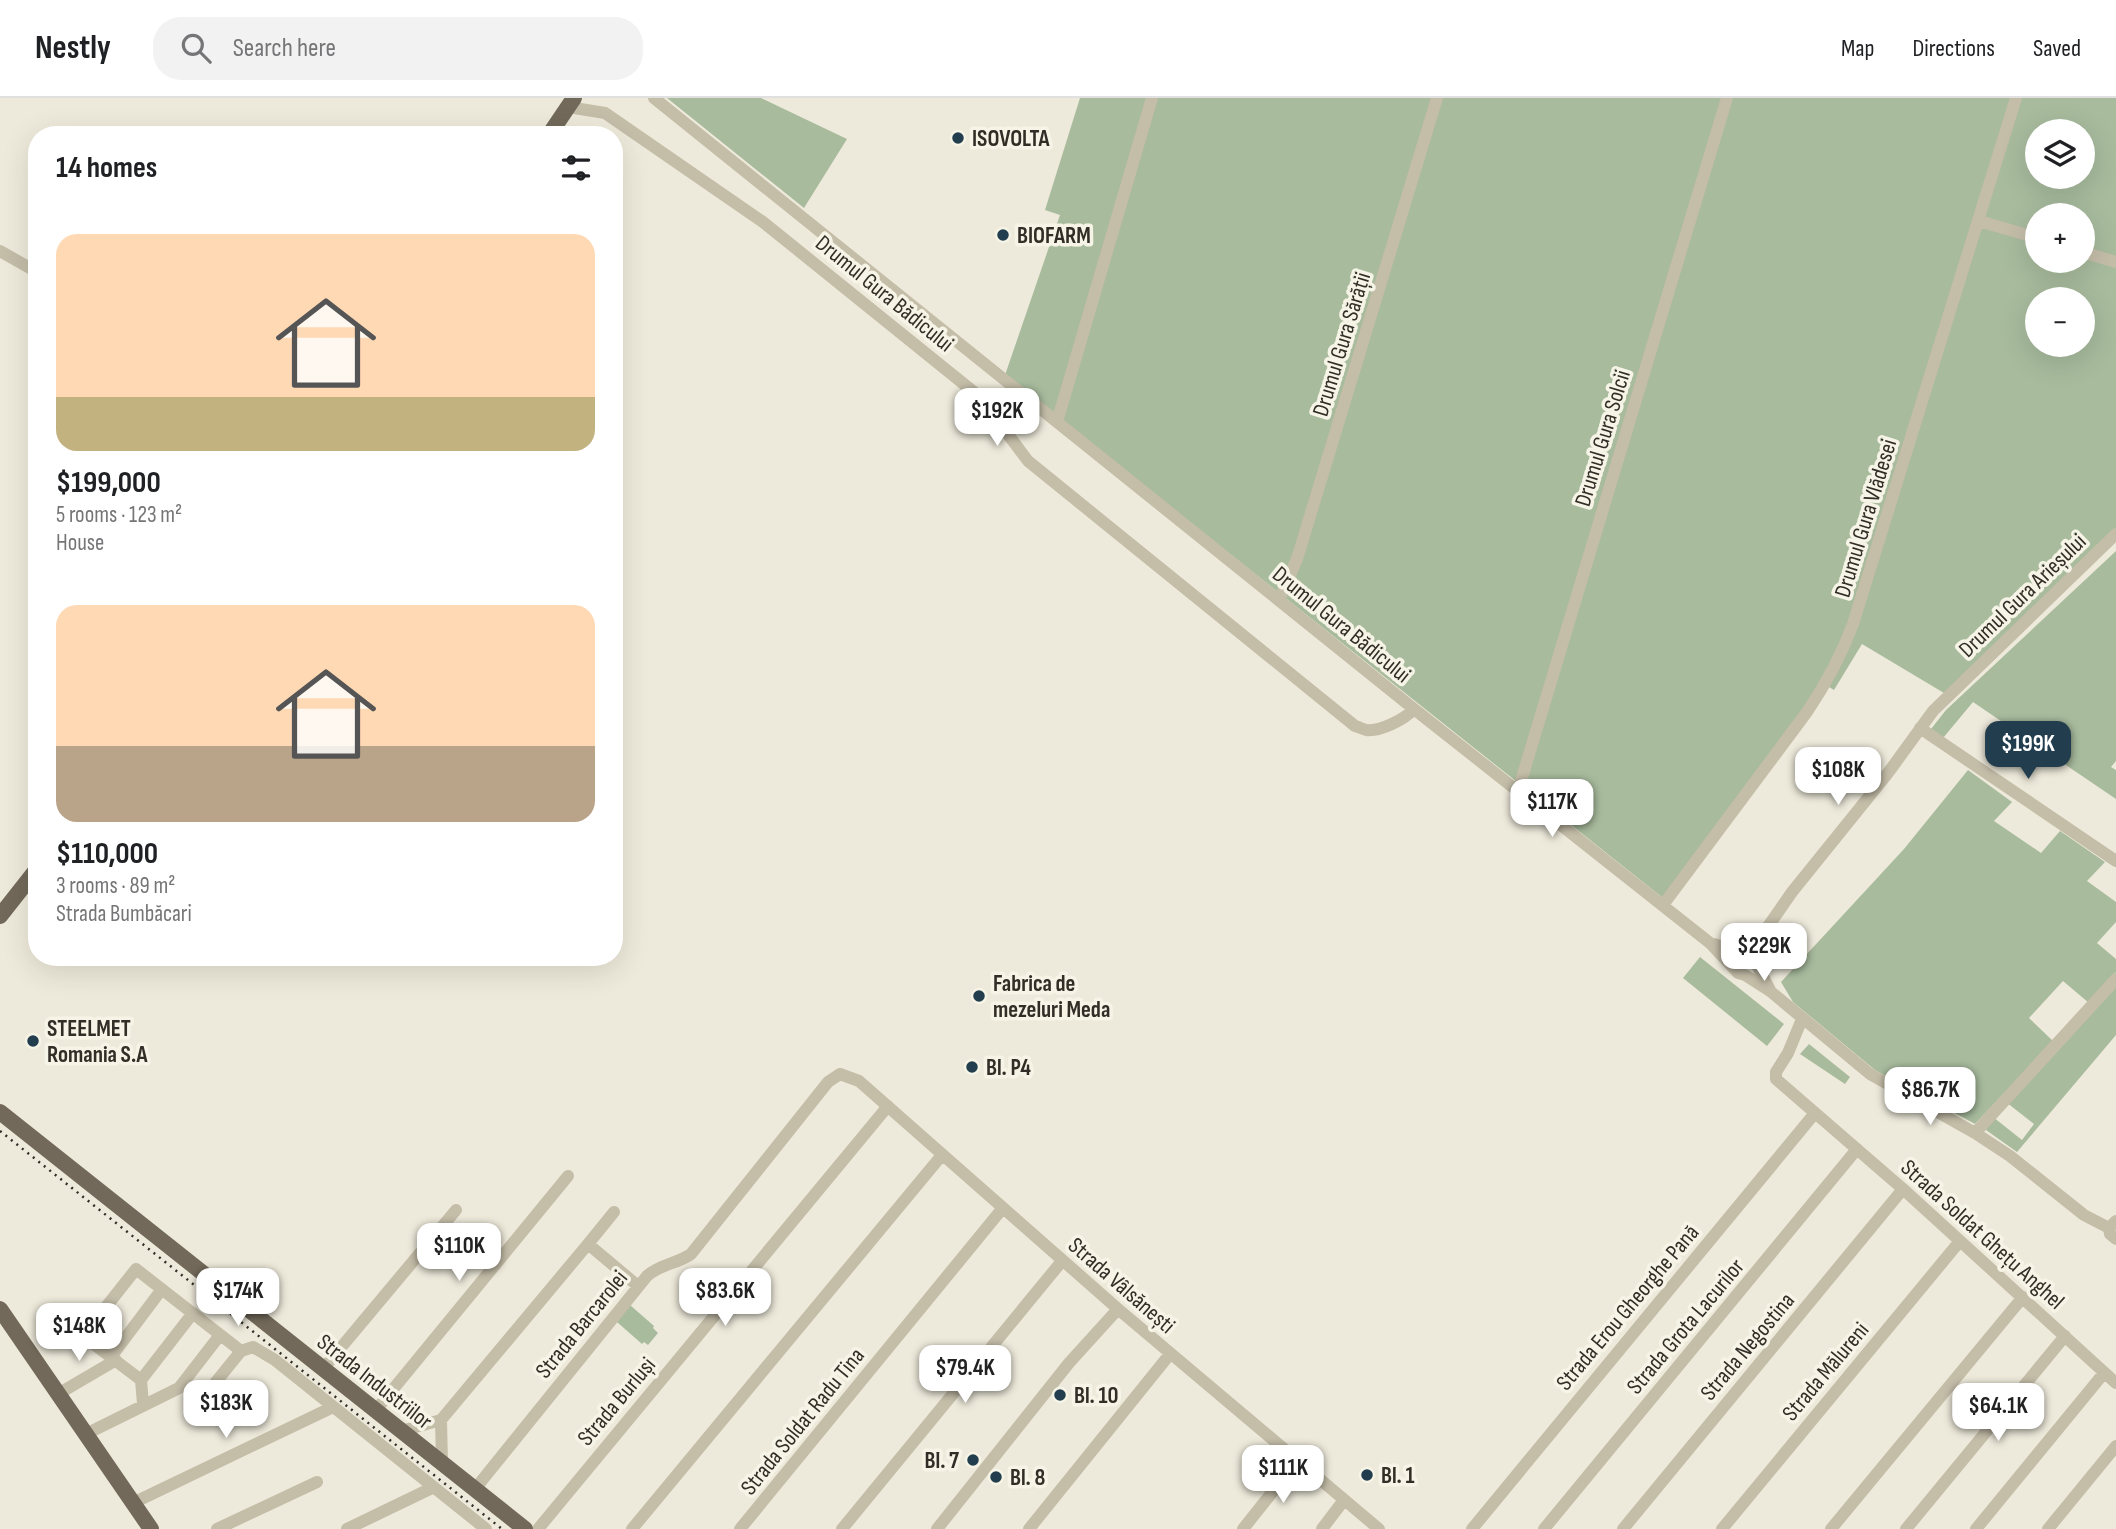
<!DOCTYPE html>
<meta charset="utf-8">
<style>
:root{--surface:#fff;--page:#f2f2f2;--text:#202124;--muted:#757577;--line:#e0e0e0;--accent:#223e4e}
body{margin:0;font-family:"Sofia Sans Condensed",sans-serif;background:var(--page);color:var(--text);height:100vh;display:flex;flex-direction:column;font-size:26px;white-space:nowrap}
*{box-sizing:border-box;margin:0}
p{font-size:23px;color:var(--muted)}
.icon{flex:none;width:38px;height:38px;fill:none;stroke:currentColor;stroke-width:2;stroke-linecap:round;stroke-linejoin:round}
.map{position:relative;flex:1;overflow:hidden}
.drawer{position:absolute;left:28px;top:28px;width:595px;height:840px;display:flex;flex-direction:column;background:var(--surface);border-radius:28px;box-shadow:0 7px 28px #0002}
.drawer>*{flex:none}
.buttons{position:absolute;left:2025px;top:21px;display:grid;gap:14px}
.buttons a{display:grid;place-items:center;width:70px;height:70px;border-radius:50%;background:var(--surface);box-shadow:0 7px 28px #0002;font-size:35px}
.price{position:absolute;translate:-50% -60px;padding:0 16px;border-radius:14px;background:#fff;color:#222;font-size:23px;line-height:46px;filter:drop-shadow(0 2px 4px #0008)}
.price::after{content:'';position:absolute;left:50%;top:42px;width:21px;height:16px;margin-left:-10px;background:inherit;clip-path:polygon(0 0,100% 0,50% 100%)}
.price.selected{background:var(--accent);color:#fff}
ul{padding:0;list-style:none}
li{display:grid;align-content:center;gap:14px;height:371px;padding:0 28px}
li span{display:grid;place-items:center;height:217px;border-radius:21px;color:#555}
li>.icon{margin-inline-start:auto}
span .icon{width:126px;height:126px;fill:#fffc;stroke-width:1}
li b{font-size:30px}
h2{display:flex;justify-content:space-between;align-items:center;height:84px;padding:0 28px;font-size:30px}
header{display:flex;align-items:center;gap:42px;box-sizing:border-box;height:98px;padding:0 35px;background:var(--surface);border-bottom:2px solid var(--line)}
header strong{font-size:33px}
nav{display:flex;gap:38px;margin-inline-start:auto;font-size:24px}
.search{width:490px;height:63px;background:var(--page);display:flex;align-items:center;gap:18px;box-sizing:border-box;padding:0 24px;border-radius:28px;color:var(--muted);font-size:26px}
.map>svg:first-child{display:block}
.green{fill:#a8bb9d;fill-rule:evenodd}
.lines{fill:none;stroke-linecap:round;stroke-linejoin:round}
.minor{stroke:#c4bda8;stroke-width:12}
.major{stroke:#72695a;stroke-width:16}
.rail{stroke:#322e27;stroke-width:2.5;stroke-dasharray:2 5;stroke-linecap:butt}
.poi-dot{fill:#223e4e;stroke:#f6f4e6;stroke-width:2.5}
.labels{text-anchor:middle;stroke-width:7;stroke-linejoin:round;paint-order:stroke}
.poi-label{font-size:23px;font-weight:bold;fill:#322e27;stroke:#f6f4e6;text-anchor:start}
.street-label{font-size:23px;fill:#322e27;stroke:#f6f4e6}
</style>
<header>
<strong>Nestly</strong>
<div class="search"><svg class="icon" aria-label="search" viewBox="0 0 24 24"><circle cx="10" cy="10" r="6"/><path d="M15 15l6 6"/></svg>Search here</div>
<nav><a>Map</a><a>Directions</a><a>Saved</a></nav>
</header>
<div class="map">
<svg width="2116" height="1431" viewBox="0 0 2116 1431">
<rect width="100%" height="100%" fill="#eeeadb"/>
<path class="green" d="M667,0h94l86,41 -43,69z
M1080,0h1036v430l-172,165 -82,-49 -28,46 -5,-3 -166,211 -658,-523 55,-160 -15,-5zM2037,33h45v46h-45zM2037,117h45v46h-45zM2037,201h45v46h-45z
M2116,453v210l-5,6 5,3v29l-143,-97 -30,36 -12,-9 15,-19z
M1968,672l44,32 -18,19 47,32 19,-22 45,31 -18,19 29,21v20l-19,21 19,16v13l-27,31 -26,-22 -34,37 24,23 -78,83 -100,-54 -82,-68 -12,-20 123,-133z
M1700,859l84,67 -17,22 -84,-68z
M2116,887v50l-99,117 -31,-22 7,-13 29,23 12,-16 -28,-22z
M1809,946l41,33 -5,7 -45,-30z
M630,1207l24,21 -1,2 5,5 -10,12 -4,-3 -2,2 -25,-22z"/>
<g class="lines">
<path class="minor" d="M654,0l760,611 296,234 28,30 7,2 25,16 100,83 105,59 35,23 74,59 25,13
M568,9l37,6 158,109 217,175 48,64 327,265c1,0 10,4 11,4 14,2 39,-11 48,-21
M1979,123l58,17
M0,153l37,21
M2082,154l34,10
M1057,324l95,-324
M1004,331l27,-28
M1279,502l18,-41 140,-461
M1920,630l196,133
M1518,693l209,-693
M1663,807l144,-193c19,-28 34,-56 46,-88l163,-526
M1714,846l38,12 18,34
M1749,856l43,-62 96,-119 45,-62 183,-177
M1802,921l-14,34 -12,19v7l127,110 213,194
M1975,1035l141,-154
M2116,1123l-7,7 1,6 6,5
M588,1146l26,-32
M241,1253l12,-4 22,13 211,169
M111,1259l51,-68
M323,1271l133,-159
M141,1282l52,-67
M58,1296l58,-34
M143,1306l-2,-24 -58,-44 53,-67 105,82 -47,58
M376,1312l192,-234
M441,1322l1,43
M401,1333l40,-11 147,-176 50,42
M86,1336l93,-46 41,-53
M475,1391l172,-213c13,-12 30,-12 44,-22l137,-172 12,-8 19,7 259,228 261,220
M133,1405l200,-96
M217,1431l100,-47
M347,1431l87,-42
M538,1431l350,-423
M632,1431l310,-374
M740,1431l262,-320
M842,1431l220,-268
M937,1431l132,-166 49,-54
M1029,1431l141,-175
M1243,1431l54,-68
M1322,1431l22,-29
M1472,1431l343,-416
M1544,1431l313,-380
M1623,1431l280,-340
M1722,1431l238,-288
M1831,1431l192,-232
M1906,1431l159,-193
M1976,1431l128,-156
M2048,1431l68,-83"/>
<path class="major" d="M549,37l25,-37
M0,818l37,-47
M0,1014l525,417
M0,1211l151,220"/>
<path class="rail" d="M0,1033l502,398"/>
</g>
<g class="poi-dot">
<circle cx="958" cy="40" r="7"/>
<circle cx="1003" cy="137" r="7"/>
<circle cx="979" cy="898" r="7"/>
<circle cx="33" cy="943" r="7"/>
<circle cx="972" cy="969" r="7"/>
<circle cx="1060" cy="1297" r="7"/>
<circle cx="973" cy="1362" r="7"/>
<circle cx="1367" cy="1377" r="7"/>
<circle cx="996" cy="1379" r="7"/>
</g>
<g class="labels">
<g class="poi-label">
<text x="972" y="48">ISOVOLTA</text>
<text x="1017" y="145">BIOFARM</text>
<text x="993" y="893">Fabrica de<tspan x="993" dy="26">mezeluri Meda</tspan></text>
<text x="47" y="938">STEELMET<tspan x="47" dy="26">Romania S.A</tspan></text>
<text x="986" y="977">Bl. P4</text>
<text x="1074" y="1305">Bl. 10</text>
<text x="959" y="1370" text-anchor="end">Bl. 7</text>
<text x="1381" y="1385">Bl. 1</text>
<text x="1010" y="1387">Bl. 8</text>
</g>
<g class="street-label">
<text transform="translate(885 195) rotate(39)" y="8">Drumul Gura Bădicului</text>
<text transform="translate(1341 246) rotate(-73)" y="8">Drumul Gura Sărății</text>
<text transform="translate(1602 340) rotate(-73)" y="8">Drumul Gura Solcii</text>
<text transform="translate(1865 420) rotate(-73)" y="8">Drumul Gura Vlădesei</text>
<text transform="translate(2022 497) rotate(-44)" y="8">Drumul Gura Arieșului</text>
<text transform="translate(1342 526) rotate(39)" y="8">Drumul Gura Bădicului</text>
<text transform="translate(1983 1136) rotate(42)" y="8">Strada Soldat Ghețu Anghel</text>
<text transform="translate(1122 1187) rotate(41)" y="8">Strada Vâlsănești</text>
<text transform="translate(1627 1209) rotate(-50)" y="8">Strada Erou Gheorghe Pană</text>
<text transform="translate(581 1226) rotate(-51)" y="8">Strada Barcarolei</text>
<text transform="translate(1685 1228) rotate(-50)" y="8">Strada Grota Lacurilor</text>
<text transform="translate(1747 1248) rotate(-50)" y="8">Strada Negostina</text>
<text transform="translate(1825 1273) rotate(-50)" y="8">Strada Mălureni</text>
<text transform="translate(375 1283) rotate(38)" y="8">Strada Industriilor</text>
<text transform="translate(616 1303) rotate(-50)" y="8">Strada Burluși</text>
<text transform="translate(802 1323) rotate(-51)" y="8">Strada Soldat Radu Tina</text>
</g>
</g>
</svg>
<div class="buttons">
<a><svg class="icon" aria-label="layers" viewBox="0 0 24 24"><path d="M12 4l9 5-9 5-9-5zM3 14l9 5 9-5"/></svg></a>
<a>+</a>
<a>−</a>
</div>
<b class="price" style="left:997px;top:350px">$192K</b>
<b class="price selected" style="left:2028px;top:683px">$199K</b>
<b class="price" style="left:1838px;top:709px">$108K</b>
<b class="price" style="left:1552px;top:741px">$117K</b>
<b class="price" style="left:1764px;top:885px">$229K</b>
<b class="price" style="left:1930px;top:1029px">$86.7K</b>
<b class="price" style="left:459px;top:1185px">$110K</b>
<b class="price" style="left:238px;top:1230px">$174K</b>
<b class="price" style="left:725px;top:1230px">$83.6K</b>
<b class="price" style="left:79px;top:1265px">$148K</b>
<b class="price" style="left:965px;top:1307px">$79.4K</b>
<b class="price" style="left:226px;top:1342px">$183K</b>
<b class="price" style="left:1998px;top:1345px">$64.1K</b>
<b class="price" style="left:1283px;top:1407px">$111K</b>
<section class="drawer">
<h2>14 homes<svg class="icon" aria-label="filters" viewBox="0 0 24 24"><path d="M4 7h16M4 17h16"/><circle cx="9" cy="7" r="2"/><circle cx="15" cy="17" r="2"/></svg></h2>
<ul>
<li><span style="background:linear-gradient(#ffd9b3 75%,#c2b280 0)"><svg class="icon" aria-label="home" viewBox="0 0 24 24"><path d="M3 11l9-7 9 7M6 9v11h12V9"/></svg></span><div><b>$199,000</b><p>5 rooms · 123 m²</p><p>House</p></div></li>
<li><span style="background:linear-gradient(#ffd9b3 65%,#b9a48a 0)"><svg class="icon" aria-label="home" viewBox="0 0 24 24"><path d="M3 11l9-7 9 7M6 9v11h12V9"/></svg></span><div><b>$110,000</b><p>3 rooms · 89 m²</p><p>Strada Bumbăcari</p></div></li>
</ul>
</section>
</div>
